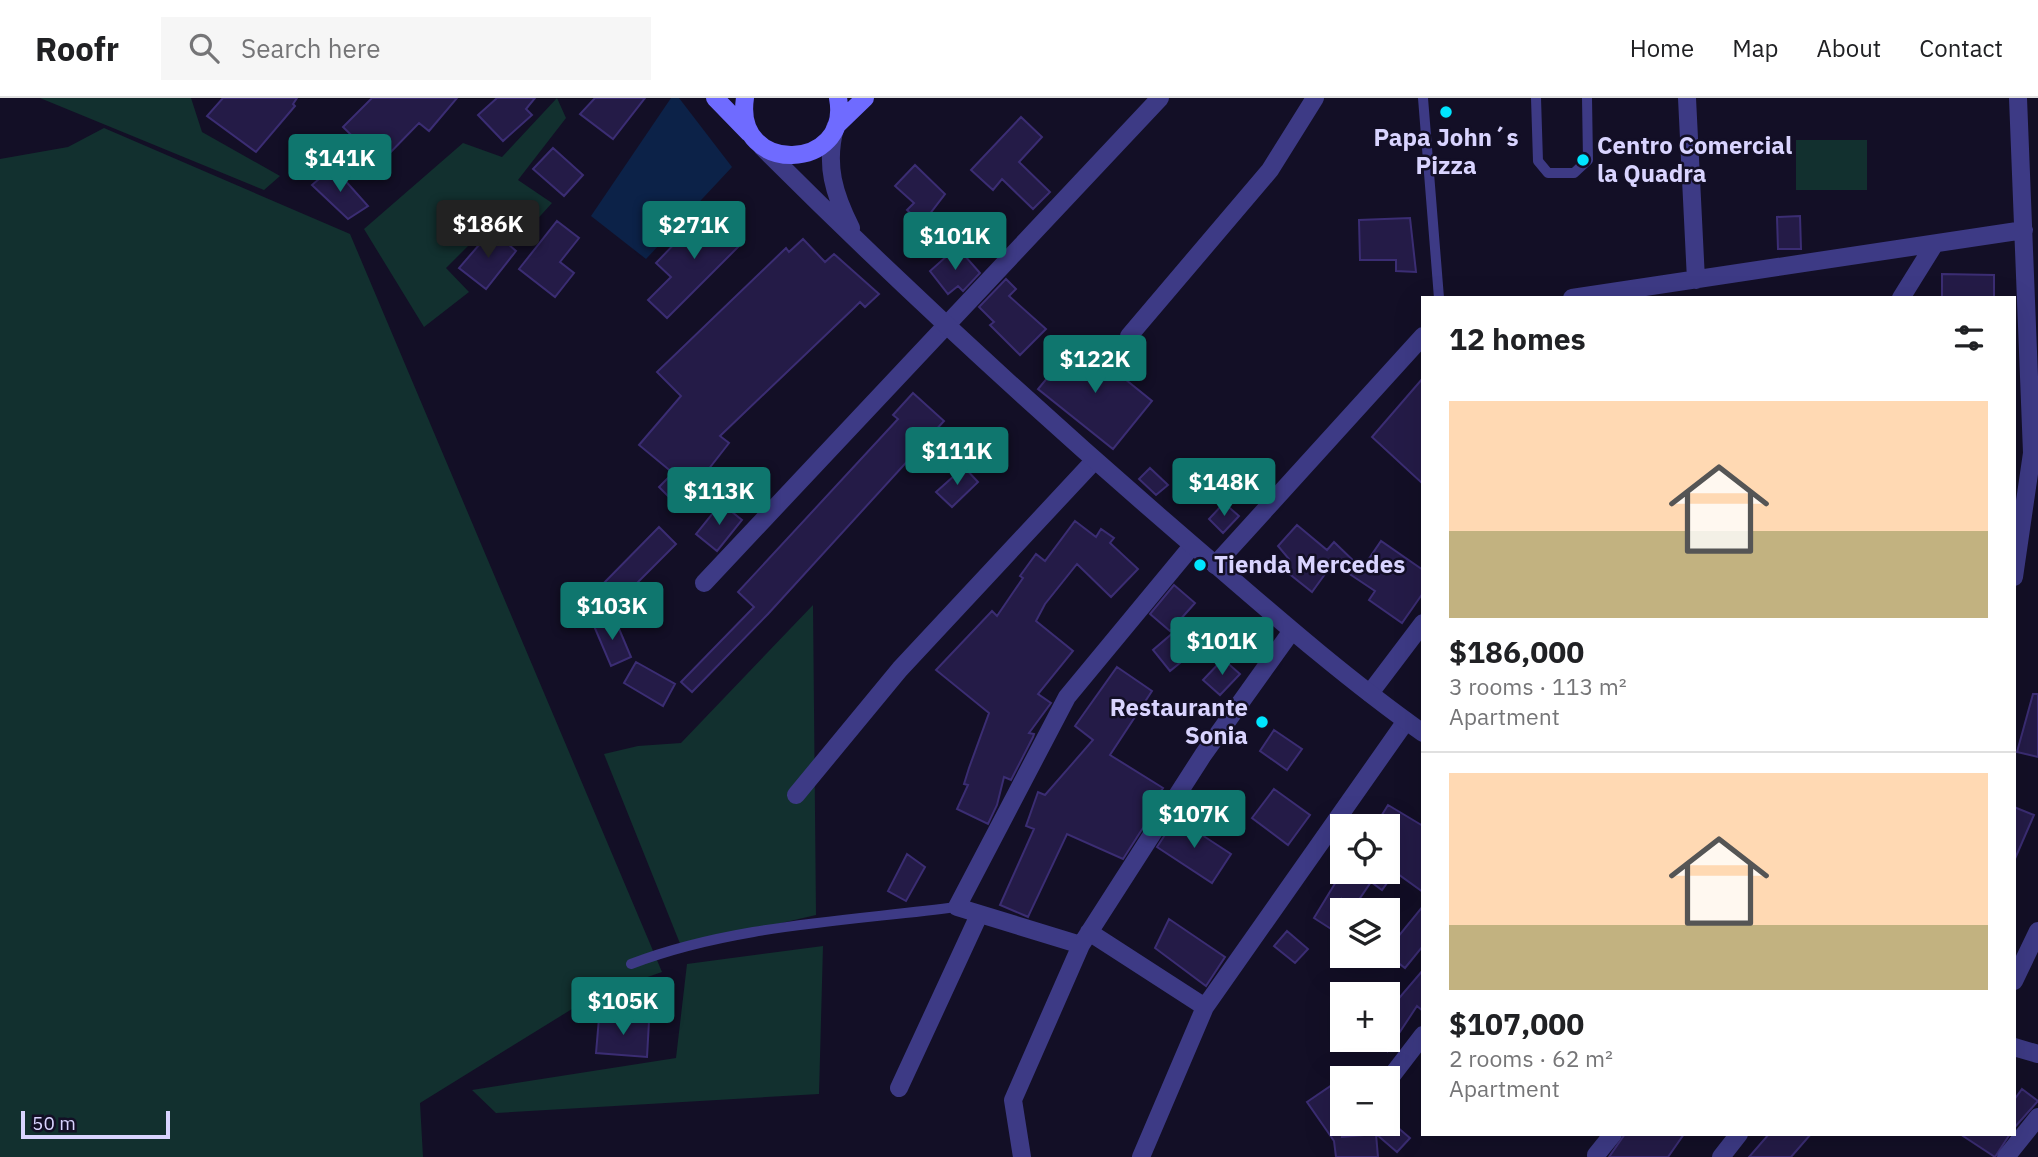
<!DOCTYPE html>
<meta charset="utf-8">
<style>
:root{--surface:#fff;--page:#f6f6f6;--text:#202124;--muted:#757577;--line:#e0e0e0;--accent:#0f766e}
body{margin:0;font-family:"IBM Plex Sans",sans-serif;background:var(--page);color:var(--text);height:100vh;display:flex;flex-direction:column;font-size:26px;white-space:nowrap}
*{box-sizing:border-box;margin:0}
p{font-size:23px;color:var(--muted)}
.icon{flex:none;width:38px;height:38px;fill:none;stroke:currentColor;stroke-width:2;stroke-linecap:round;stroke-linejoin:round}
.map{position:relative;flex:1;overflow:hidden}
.side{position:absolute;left:1421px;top:198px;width:595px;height:840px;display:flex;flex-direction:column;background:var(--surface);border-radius:0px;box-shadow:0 7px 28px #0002}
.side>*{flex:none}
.tools{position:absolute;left:1330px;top:716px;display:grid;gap:14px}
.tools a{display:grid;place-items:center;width:70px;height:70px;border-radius:0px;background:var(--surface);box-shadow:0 7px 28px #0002;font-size:35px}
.scale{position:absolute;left:21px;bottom:18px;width:149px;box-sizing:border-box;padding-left:7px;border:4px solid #d9d4ff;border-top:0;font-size:19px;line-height:24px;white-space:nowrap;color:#d9d4ff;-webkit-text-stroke:5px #130f26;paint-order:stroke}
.price{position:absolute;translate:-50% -60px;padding:0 16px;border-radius:7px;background:var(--accent);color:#fff;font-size:23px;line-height:46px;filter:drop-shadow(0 2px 4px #0008)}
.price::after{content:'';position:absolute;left:50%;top:42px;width:21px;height:16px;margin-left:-10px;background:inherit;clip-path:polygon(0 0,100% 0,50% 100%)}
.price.current{background:#222;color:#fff}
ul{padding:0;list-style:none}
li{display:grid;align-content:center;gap:14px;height:371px;padding:0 28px}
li+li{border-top:2px solid var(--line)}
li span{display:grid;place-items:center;height:217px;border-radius:0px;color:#555}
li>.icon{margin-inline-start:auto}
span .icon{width:126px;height:126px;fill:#fffc;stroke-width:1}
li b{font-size:30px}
h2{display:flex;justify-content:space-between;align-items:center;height:84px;padding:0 28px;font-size:30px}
header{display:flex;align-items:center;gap:42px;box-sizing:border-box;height:98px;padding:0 35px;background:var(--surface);border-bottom:2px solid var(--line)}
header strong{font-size:33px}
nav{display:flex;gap:38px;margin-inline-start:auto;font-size:24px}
.search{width:490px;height:63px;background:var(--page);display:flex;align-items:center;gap:18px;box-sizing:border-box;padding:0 24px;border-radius:0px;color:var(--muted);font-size:26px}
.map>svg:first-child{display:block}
.green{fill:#12302f}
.water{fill:#0c2248}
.building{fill:#241b47;stroke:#3b2d73;stroke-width:2}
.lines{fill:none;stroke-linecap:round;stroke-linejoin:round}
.service{stroke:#3d3a85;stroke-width:10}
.minor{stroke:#3d3a85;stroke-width:18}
.tertiary{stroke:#3d3a85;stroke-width:18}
.secondary{stroke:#6f6bff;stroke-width:18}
.poi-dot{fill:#00e5ff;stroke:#130f26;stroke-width:2.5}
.labels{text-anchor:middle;stroke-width:5;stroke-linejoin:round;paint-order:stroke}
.poi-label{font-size:24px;font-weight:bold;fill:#d9d4ff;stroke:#130f26;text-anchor:start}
</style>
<header>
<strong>Roofr</strong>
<div class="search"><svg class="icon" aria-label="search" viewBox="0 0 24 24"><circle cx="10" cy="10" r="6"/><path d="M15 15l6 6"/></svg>Search here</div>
<nav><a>Home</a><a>Map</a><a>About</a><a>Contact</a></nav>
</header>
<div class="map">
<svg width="2038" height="1059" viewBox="0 0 2038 1059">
<rect width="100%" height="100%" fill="#130f26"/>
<path class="green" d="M40,0h151l11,34 78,44 -16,14z
M557,0l9,20 -48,62 34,23 -30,33 -27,-17 -49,49 23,24 -45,35 -60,-98 99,-86 39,14z
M104,30l246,106 312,738 -69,24 -173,107 3,54h-423v-998l68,-12z
M1796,42h71v50h-71z
M813,507l3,310 -135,31 -77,-192 34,-8 43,-3z
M823,848l-4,148 -323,19 -24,-23 204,-32 11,-94z"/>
<path class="water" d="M671,0h8l53,69 -86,92 -55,-43z"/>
<path class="building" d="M223,0h74l-4,6 2,2 -39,46 -49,-36z
M372,0h85l-28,33 -10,-8 -39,40 -37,-36z
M497,0h38l-9,11 6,6 -29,26 -25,-26z
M595,0h50l-32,41 -33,-25z
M1021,19l21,20 -23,25 31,30 -17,17 -31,-30 -9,11 -22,-20z
M553,50l30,27 -19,21 -31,-27z
M915,67l30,29 -23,30 -15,-14 7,-7 -19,-17z
M333,69l35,39 -20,13 -36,-34z
M708,111l35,33 -76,76 -19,-18 23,-23 -15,-14z
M1800,118l1,33h-23l-1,-32z
M1410,120l6,54 -20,-1v-11h-36l-1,-40z
M557,123l22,17 -19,24 14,11 -19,24 -36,-28z
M492,132l24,21 -30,38 -27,-21z
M803,141l22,23 9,-8 45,40 -14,13 -5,-5 -6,6 -134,128 9,7 -50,64 -20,-20 14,-14 -34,-28 42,-49 -24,-24 129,-124 3,4z
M957,149l23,26 -17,18 -5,-5 -10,8 -18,-23z
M1942,176l52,1v23h-52z
M1006,181l10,10 -7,7 37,33 -26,26 -30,-30 4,-3 -15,-15z
M1078,243l74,60 -39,48 -75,-60z
M1423,280v106l-51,-47z
M913,295l31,28 -176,193 -76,78 -11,-10 73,-75 -16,-15 160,-173 -5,-4z
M964,369l14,15 -26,25 -16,-15z
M1150,370l18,17 -12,10 -17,-16z
M721,405l21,17 -25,31 -21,-17z
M1224,405l15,13 -16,17 -14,-14z
M1075,423l21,16 5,-8 13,9 -4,5 28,26 -27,28 -34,-33 -32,40 -9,17 37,30 -35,43 13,9 -22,30 5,1 -1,3 -22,43 -7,-3 -7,28 -9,19 -31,-15 11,-24 -4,-1 5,-16 20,-55 -53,-43 56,-59 5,5 26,-38 -3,-2 16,-22 9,7z
M1297,427l30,25 7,-8 28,27 19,-28 42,29v23l-21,30 -33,-23 6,-9 -42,-28 -21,29 -30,-24 7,-9 -11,-13z
M659,429l17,17 -63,63 -16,-17z
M1174,487l21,18 -25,28 -20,-17z
M614,519l17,40 -20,9 -17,-40z
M1174,534l18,21 -22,18 -17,-21z
M1223,561l17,15 -20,21 -17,-15z
M636,564l39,22 -12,22 -39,-23z
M1117,569l35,24 -42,64 53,33 -10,15 4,3 -34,53 -56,-25 -39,83 -2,-1 -26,-11 34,-76 -8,-3 12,-34 7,3 48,-55 -18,-14z
M2033,596h5v63l-21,-5z
M1274,632l28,19 -15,21 -27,-19z
M1274,691l36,26 -22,30 -36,-27z
M1388,707l35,21v66l-28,-20 -13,18 -11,-8 -17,25 -12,-8v37l-28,-18 28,-46h52l-6,-5v-41h-13z
M2014,709l20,8 -20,46z
M1176,720l55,36 -19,29 -55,-36z
M907,756l18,13 -19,34 -18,-10z
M1423,808v40l-18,22 -17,-13v-6z
M1169,821l56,38 -19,29 -51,-38z
M1287,833l21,18 -13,14 -21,-17z
M1423,872v41l-6,-5 -29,44v-39z
M599,920l50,3 -2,36 -51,-4z
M1335,985l7,10v44l34,-3 2,23h-42l-2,-16 -27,-39z
M2022,991l16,12 -24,27v-28z
M1389,1022l21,18 -13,14 -21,-18z
M1625,1036h59l-16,23h-59z
M1769,1036h42l-20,23h-42z
M1960,1036h50l-15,23z"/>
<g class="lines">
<path class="service" d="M1423,0l16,200
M1536,0l2,63 10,12h26l14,-13 -1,-62
M631,866c101,-39 218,-43 326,-57"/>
<path class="minor" d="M1687,0l9,182
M1572,200l452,-68
M1901,200l33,-53
M1129,238l141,-166 45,-72
M1215,467l208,-229
M2014,479l18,-124 -14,-355
M704,485l456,-485
M1370,595l53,-70
M796,697l104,-126 194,-208
M1089,834l116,75
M1081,847l-124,-38 110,-210 125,-151
M2014,883l24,-50
M1390,980l33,-43
M899,990l80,-173
M1596,1057l17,-21
M1022,1059l-9,-57 68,-155 122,-190 88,-123
M1141,1059l64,-150 201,-286
M1721,1059l18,-23
M2006,1059l32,-40"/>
<path class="tertiary" d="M835,30c-10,37 -1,66 16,100
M762,49c146,146 298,285 455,419 67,58 134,116 206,167
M2014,949l24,7"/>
<path class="secondary" d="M715,0l34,35
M745,0c-12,78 107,74 93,0
M836,28l29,-28"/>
</g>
<g class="poi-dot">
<circle cx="1446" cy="14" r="7"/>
<circle cx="1583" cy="62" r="7"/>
<circle cx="1200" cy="467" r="7"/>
<circle cx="1262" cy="624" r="7"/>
</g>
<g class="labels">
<g class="poi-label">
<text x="1446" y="48" text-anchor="middle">Papa John´s<tspan x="1446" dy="28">Pizza</tspan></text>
<text x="1597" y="56">Centro Comercial<tspan x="1597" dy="28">la Quadra</tspan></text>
<text x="1214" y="475">Tienda Mercedes</text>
<text x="1248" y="618" text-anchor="end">Restaurante<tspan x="1248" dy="28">Sonia</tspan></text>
</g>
</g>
</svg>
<div class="tools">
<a><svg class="icon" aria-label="locate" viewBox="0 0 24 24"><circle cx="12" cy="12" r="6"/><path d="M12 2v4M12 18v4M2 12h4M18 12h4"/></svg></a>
<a><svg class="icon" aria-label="layers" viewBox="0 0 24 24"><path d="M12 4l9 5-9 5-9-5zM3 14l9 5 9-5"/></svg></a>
<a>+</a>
<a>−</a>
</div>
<div class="scale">50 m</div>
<b class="price" style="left:340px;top:96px">$141K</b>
<b class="price current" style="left:488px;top:162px">$186K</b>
<b class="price" style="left:694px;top:163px">$271K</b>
<b class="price" style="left:955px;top:174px">$101K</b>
<b class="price" style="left:1095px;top:297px">$122K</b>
<b class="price" style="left:957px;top:389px">$111K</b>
<b class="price" style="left:1224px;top:420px">$148K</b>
<b class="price" style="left:719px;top:429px">$113K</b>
<b class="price" style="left:612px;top:544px">$103K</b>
<b class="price" style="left:1222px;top:579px">$101K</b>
<b class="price" style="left:1194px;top:752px">$107K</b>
<b class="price" style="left:623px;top:939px">$105K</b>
<section class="side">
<h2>12 homes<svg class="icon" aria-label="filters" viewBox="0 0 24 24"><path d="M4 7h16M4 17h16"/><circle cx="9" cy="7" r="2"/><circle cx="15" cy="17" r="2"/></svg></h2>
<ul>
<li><span style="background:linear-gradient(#ffd9b3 60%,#c2b280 0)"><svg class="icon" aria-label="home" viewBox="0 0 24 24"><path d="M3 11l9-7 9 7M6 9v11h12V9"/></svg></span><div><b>$186,000</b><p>3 rooms · 113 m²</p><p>Apartment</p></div></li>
<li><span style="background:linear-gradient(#ffd9b3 70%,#c2b280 0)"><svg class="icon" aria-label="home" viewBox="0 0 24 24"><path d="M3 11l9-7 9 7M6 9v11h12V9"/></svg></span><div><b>$107,000</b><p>2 rooms · 62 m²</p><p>Apartment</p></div></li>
</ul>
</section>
</div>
